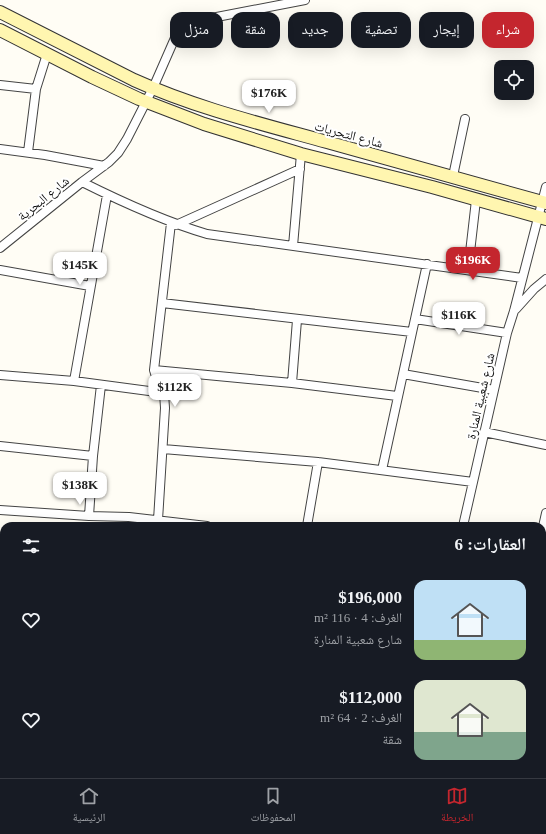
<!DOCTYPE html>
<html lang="ar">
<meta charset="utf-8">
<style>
:root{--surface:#171b24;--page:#20242c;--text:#f1f3f6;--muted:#9ea1a6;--line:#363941;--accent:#c4262e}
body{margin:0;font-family:"Times New Roman","Noto Naskh Arabic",serif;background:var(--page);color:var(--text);direction:rtl;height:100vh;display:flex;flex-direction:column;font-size:15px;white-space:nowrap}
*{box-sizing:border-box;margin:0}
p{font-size:13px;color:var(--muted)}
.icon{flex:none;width:22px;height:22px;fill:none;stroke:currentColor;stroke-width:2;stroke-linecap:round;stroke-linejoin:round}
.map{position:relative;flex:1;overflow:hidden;direction:ltr}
.panel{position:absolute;left:0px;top:522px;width:546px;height:256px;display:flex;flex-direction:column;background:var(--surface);border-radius:12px 12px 0 0;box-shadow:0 4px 16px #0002;direction:rtl}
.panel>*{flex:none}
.top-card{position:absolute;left:12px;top:12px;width:522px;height:36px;direction:rtl;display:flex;gap:8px}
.buttons{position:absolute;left:494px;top:60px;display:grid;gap:8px}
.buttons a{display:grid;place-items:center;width:40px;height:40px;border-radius:8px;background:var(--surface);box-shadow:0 4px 16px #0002;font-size:20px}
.price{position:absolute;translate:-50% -34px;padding:0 9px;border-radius:8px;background:#fff;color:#222;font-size:13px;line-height:26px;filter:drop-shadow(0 1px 2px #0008)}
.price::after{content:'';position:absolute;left:50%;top:24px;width:12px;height:9px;margin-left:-6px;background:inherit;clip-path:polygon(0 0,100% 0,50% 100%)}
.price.active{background:var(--accent);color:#fff}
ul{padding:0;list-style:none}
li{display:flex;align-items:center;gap:12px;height:100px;padding:0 20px}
li span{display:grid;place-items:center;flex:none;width:112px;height:80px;border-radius:12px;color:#555}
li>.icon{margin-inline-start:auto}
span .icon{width:48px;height:48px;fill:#fffc;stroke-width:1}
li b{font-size:17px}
h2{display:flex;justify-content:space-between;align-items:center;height:48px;padding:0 20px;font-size:17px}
.pill{padding:0 14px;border-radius:12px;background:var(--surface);box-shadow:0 4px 16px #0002;font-size:14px;line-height:36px}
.pill.active{background:var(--accent);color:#fff}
.dock{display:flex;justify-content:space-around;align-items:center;height:56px;border-top:1px solid var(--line);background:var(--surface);font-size:11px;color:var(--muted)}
.dock a{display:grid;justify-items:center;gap:2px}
.dock .active{color:var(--accent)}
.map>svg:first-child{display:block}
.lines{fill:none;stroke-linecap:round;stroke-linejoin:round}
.street-casing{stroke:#444;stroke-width:10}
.secondary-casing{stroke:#333;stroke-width:14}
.street{stroke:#fff;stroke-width:8}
.secondary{stroke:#fff6b0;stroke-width:12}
.labels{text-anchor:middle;stroke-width:4;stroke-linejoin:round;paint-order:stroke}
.street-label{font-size:13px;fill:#111;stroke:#fff}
</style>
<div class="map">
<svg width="546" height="778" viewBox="0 0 546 778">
<rect width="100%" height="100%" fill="#fffdf5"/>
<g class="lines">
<defs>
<path id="street" d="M305,0l-109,21 -6,2 -12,8 -25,57 -26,51 -9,14 -9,9 -27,20c40,20 81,39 125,52l315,44
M0,85l36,4
M0,149l45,6 59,11
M28,152l8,-63 11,-35
M453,176l12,-57
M176,225l124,-56
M293,246l8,-92
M0,248l82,-66
M0,270l90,16
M468,270l8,-70
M162,303l250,29
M516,309l18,-20 12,-10
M415,319l92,14
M154,370l138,13 105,13
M403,374l91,16
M0,375l74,6 90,12
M74,381l33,-186
M292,383l5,-63
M484,432l62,13
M0,446l93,10
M163,449l155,13 155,20
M382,470l45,-206
M0,510l89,6 40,1 78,9
M89,516l4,-60 8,-71
M158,520l7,-112 -1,-15 -7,-13 -3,-10 17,-147
M307,526l11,-64
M463,526l44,-193 7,-22 32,-124
M542,531l4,-18
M542,568l4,1
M0,638l4,1
M542,638l4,1
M0,700h4
M542,712h4
M0,740l4,1
M157,774l18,4
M514,774l21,4
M0,776l4,-19
M112,778v-4
M255,778l1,-4
M331,778l1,-4
M406,778l1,-4
M488,778l1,-4"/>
<path id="secondary" d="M0,12l134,68c62,28 128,44 193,62 73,20 146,40 219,61
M0,30l92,47 47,22 65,25 97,30 131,33 114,32"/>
</defs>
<use href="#street" class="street-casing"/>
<use href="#secondary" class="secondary-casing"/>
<use href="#street" class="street"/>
<use href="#secondary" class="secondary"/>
</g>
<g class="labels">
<g class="street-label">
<text transform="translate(349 134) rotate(15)" y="5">شارع التحريات</text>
<text transform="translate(43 198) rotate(-39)" y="5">شارع البحرية</text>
<text transform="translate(480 396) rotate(-77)" y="5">شارع شعبية المنارة</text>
</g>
</g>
</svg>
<div class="buttons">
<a><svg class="icon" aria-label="locate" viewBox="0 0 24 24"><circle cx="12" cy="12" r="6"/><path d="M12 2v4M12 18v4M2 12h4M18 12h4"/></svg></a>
</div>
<b class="price" style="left:269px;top:114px">$176K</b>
<b class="price active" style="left:473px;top:281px">$196K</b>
<b class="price" style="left:80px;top:286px">$145K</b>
<b class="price" style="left:459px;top:336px">$116K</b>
<b class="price" style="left:175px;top:408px">$112K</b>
<b class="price" style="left:80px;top:506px">$138K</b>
<div class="top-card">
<a class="pill active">شراء</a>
<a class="pill">إيجار</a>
<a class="pill">تصفية</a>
<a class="pill">جديد</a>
<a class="pill">شقة</a>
<a class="pill">منزل</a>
</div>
<section class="panel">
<h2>العقارات: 6<svg class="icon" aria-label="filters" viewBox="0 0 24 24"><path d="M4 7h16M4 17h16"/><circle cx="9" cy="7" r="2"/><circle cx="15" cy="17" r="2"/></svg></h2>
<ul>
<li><span style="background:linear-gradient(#bfe0f5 75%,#8fb573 0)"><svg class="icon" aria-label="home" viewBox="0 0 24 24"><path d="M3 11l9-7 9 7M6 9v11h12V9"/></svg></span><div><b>$196,000</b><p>الغرف: 4 · 116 m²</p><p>شارع شعبية المنارة</p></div><svg class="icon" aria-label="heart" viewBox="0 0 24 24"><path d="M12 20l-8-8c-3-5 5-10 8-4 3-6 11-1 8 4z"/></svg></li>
<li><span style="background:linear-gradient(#dfe7d0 65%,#7fa58c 0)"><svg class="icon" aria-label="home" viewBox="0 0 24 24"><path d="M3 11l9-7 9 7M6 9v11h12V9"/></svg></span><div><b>$112,000</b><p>الغرف: 2 · 64 m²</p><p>شقة</p></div><svg class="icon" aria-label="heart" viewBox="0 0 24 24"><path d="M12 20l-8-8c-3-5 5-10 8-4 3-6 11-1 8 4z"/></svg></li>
</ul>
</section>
</div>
<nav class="dock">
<a class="active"><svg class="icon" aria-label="map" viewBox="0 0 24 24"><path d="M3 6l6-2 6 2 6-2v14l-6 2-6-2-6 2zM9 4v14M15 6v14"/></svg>الخريطة</a>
<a><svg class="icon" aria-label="saved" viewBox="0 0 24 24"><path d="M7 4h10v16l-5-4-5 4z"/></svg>المحفوظات</a>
<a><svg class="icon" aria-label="home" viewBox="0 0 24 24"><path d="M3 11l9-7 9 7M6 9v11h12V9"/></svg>الرئيسية</a>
</nav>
